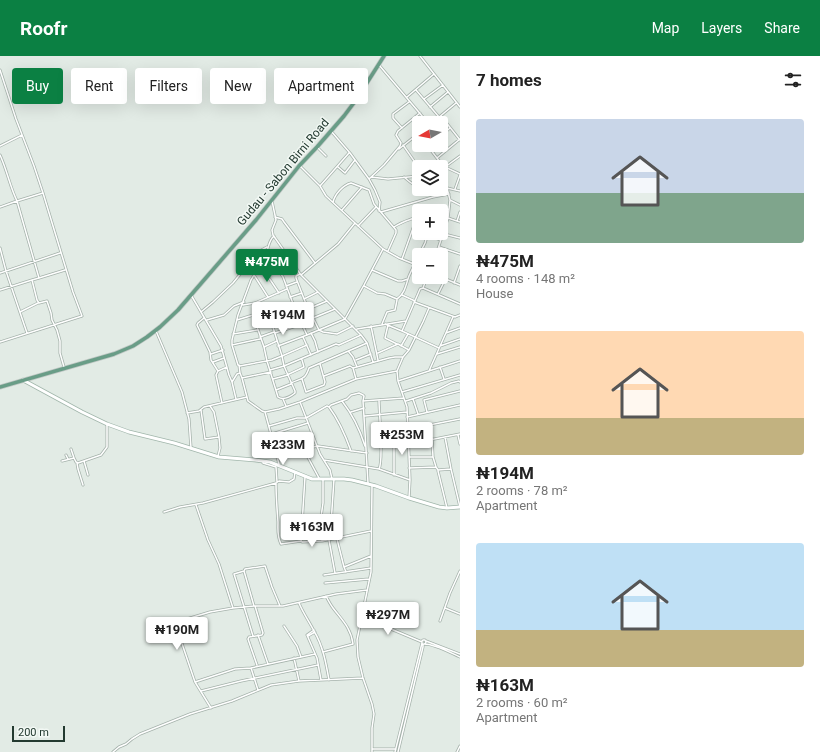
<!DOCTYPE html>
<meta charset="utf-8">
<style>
:root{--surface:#fff;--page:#f6f6f6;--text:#222;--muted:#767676;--accent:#0b8043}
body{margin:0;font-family:Roboto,sans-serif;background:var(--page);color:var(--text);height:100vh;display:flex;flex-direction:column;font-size:15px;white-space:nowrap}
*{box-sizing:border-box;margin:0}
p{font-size:13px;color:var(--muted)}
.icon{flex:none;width:22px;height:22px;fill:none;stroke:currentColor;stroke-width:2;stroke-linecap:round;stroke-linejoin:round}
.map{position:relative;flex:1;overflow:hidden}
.side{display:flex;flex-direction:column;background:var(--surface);width:360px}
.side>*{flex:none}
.banner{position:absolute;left:12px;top:12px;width:380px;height:36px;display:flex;gap:8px}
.needle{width:26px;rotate:261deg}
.fabs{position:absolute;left:412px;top:60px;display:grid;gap:8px}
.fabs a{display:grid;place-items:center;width:36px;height:36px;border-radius:4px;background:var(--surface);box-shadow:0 4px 16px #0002;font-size:20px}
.scale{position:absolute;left:12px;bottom:10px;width:53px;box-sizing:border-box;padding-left:4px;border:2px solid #233a30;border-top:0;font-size:11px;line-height:14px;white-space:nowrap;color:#233a30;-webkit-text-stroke:3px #f2f8f4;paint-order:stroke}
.price{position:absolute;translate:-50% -34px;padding:0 9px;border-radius:4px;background:#fff;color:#222;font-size:13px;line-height:26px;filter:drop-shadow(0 1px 2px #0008)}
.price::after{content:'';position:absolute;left:50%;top:24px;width:12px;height:9px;margin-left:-6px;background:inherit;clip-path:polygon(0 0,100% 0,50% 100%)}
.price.on{background:var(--accent);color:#fff}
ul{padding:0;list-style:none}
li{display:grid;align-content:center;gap:8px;height:212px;padding:0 16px}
li span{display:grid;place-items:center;height:124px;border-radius:4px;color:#555}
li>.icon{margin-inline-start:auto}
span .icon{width:72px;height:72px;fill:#fffc;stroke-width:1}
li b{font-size:17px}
h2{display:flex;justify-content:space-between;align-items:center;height:48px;padding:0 16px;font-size:17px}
.pill{padding:0 14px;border-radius:4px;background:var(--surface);box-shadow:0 4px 16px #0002;font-size:14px;line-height:36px}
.pill.on{background:var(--accent);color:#fff}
header{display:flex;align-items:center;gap:24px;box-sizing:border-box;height:56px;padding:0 20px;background:var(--accent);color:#fff}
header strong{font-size:19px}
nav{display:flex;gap:22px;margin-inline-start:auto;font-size:14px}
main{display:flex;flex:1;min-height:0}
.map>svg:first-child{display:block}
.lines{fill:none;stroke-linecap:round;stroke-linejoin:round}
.street-casing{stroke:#a5b2ab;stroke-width:3}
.secondary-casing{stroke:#a1b6ab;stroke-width:4.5}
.primary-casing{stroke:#c1c8c5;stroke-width:5}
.street{stroke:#fff;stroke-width:1.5}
.secondary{stroke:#fff;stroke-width:3}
.primary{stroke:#699d87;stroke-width:3.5}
.labels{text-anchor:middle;stroke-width:3;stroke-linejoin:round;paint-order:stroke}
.street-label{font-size:12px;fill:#233a30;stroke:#f2f8f4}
</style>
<header>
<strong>Roofr</strong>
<nav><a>Map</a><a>Layers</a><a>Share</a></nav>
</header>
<main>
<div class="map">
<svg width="460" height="696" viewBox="0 0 460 696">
<rect width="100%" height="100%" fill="#e2ebe5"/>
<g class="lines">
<defs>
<path id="street" d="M420,0l40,51
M379,9l49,58
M0,14l16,49 18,47 9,27
M416,34l23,27
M407,41l27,-23
M424,43l19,-14
M430,51l18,-15
M441,60l19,24
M432,67l24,-20
M441,70l5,-4
M402,72l-9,-10v-4l16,-12
M331,75l19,22 19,26 6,11 5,12 -1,9
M441,80l9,-8
M403,89l16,23
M427,89l13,17 7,26 3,12 -2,18 -12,37
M0,90l22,-11
M317,91l9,9
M399,93l20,-16
M0,99c7,15 10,32 17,46l26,-8 30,99 9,24 -82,26
M437,102l23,-19
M300,110l20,20 6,10 57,53 16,9 20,8
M338,111l7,6 10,-13
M445,111l15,7
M441,114l19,-14
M371,121l17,2 31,-3
M404,121c5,4 9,9 15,9
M369,123l15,-14 16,-19 1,-3 -5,-8 2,-4 22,-18
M320,130l29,-33
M447,132l13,3
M455,133l5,-14
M450,144l10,5
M272,145l4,19 -4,10 1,5 28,40 60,60 6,8 6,19
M333,146c2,-8 10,-17 18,-19l18,7 5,14 22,26v3l-8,18
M0,151l17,-6 22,77 -7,2 5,20 2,3 8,-2 4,12 1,7 5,10 3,11v12l4,14
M342,154l20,-23
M437,155l12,-2
M381,156l52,-15 16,-3
M275,161l7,2 2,3 31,41
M448,162l12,4
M457,165l3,-9
M358,170l18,-19
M394,171c9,-6 16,-7 25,-11
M413,174l6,2
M421,177l20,7
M444,178l16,4
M274,180c-6,5 -5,12 -8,18 -2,2 -5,4 -6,8 -3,6 -5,12 -9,18l-13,35 -6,25v5l6,20 2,1 5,-1 27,-5 10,-4 25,-11
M439,191l21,7
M0,192l6,23 21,62
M266,197l17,24 12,32 12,26
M419,199l6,-12 3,-10
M402,203l15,-42
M259,207l20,30
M372,214l26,11h4l6,-2
M0,217l60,-20
M300,218l-4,2v2l10,26 13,26 4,2 14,2 16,-8
M254,219l14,22
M301,219l37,-31 17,-21
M441,221l19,8
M39,222l26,-8
M454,227l6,-17
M286,230l11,-4
M364,230l13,7 8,1 12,5c8,-5 9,-15 12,-23 3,-7 7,-14 10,-21
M423,232l37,16
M0,234l32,-10
M438,238l7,-14
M191,239l30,51 8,29 3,7 4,17
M402,239l13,6
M290,241l12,-4
M304,243l14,-7
M414,246l41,15 5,-2
M243,249l12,-2 32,-14
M295,253l11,-5
M308,253l19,-8
M20,256l18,-9
M201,256l12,-10 20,-19 25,-31 9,-5
M253,259l11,32 3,14 11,36c6,4 12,0 17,-4v-2l-11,-25 -2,-10 -11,-35
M204,262l-6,5 -1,2 13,27 1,8 7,11 -2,4 6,28
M313,262l22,-9
M207,264l17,-5 10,-9 10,-4
M237,264l55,-17
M382,268l5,-12 8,-2 2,-10
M385,268l17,7 37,17
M388,269l-3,13 12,6
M256,270l40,-14
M371,270l7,34
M357,273l49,-8
M156,275l26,61 7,27 2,29
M402,275l18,-42 3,-1 4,-11
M275,277l27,-9
M311,277l4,8 3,11
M446,277l14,-5
M233,278l24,-4
M260,281l14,-5
M303,281l8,18
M232,289l28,-6
M278,290l29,-11 38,-16 19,-34 19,-36
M401,290l7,-12
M440,290l20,-7
M264,291l13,-6
M349,296l4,5 4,10
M378,297l20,-9 11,6
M211,298l12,-4
M437,298l23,-7
M356,304l15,-6
M213,306l11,-4
M440,311l4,12
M353,312l3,11
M270,314l14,-4 52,-22 3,1 22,-10
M218,315l9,-4
M429,315l24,-54
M240,317l2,5 6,23 14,10 3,1 14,-3 21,-7 56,-23 41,-8
M287,319l17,-8 -2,-7
M324,320l26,-10 3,2 36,-10 6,-1h8
M242,322l29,-6
M273,323l15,-4
M302,323l4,13 18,-7 1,-3 -5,-18
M398,325l62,-20
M232,326l5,-8 3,-1 -1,-8
M291,327c11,-5 14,-3 18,-15l58,-25
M276,334l15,-6
M402,336l58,-17
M283,343l3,7
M413,343l5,15
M379,344c0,14 5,60 0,69
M342,345c11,14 18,29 23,45
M363,345l41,-3
M406,345l25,-8 20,-10 8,-2 1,1
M300,346l20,52 10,16 2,9
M210,350l4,6 5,25 1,11 -2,8
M329,351l2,-2 16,-6 4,-4 8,-2 4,2 1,1 -1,5 3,48
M201,354l4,29 14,-2
M265,356l14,52
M351,356l13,-4
M427,356l-3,-12 36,-9
M187,357l12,-2 5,-4 43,-10
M365,360l42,-4
M407,361l53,-12
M269,370l28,-8h9l21,-12 2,1c9,12 17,30 22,44
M394,373v46
M409,373l51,-10
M380,374l28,-3
M272,378l36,-11
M458,379l2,9
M445,381l6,32 9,38
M432,383l1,18 3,10
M409,388l51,-10
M275,391l37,-14
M71,393l3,9
M366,393l2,34
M304,394l15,28
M66,399l2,4
M409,401h24
M278,402l35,-11 5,-1 49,7
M324,404l55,9 31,11
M62,405l12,-3 2,4 2,1 23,-8 6,-8v-23
M84,405l4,14
M263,405v2l13,4 1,15
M77,407l1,6 5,16
M409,412l27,-1 2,3 13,-1
M438,415l9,37
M305,421l-4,63 1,2 20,-1 49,-10
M276,427c0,13 1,26 2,39 0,8 -1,14 3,22l20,-3
M372,430l-1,86 -14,68 1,17 5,21 9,26 2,10 -2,14v24
M409,442l1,-18 -3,-73 -9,-26 -1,-10 6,-14 6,-7 14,-28 6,-14
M196,449l12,35 11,24 14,44
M164,456l16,-5 23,-4 73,-20 3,-2 10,1 5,-3 1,-7
M332,483l-1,-15 3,-45
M337,483l7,28 2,5
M329,484l6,33
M322,485l-1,-24 2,-14v-24
M344,511l27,-11
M244,515l10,35
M324,519l47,-7
M325,527l44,-4
M326,540c2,4 4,8 7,12 9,12 18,20 20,36
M299,547c4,10 10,18 15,28 9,15 12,32 15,49
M255,550l8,27 -1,2 -13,2 -1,2 9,26
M445,552l15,6
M361,564l30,9 31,13
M440,565l10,-28 10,-22
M284,570l13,20 4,11
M314,574l-7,5 10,23 4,22
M258,579l10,29
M253,580l-19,-62 10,-3 1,-2 20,-3 7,21 8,19
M308,580l7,-4
M422,585l1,-1h2l1,2 -1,2
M426,585l34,13
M424,588c11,0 25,8 36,13
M323,596l30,-8
M294,602l5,23
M251,612l7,22
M195,626l40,-13 16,-1 64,-14
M201,635l40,-10 77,-16
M211,652l-16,-26 -19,-56v-2l1,-2 33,-10 23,-4 21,-2h29l53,-12 31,-4
M372,693h24
M113,696l6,-5 7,-3 6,-5 8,-5 50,-20 42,-13 39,-16 28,-4 64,-3
M395,696l27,-109
M398,696l25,-105v-3
M457,696l3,-6"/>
<path id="secondary" d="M23,324l59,32 25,12 22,8 45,11 45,14 36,3 15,2 42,17h32l8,1 24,6 33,12 30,9 8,1 13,-1"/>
<path id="primary" d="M0,331l114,-33 19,-8 14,-9 13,-10 18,-17 78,-90 43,-54 18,-19 27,-31 12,-16 28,-44"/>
</defs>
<use href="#street" class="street-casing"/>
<use href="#secondary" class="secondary-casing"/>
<use href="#primary" class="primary-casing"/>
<use href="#street" class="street"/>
<use href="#secondary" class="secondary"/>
<use href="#primary" class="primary"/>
</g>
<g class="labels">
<g class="street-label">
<text transform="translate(283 116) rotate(-50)" y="4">Gudau - Sabon Birni Road</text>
</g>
</g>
</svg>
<div class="fabs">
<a><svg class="needle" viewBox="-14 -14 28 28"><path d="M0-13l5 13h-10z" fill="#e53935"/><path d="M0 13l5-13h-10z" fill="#767676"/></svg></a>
<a><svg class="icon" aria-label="layers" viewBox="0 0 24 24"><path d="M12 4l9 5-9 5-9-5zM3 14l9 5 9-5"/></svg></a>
<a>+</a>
<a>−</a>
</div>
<div class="scale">200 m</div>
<b class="price on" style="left:267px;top:227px">₦475M</b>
<b class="price" style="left:283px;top:280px">₦194M</b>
<b class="price" style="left:402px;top:400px">₦253M</b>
<b class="price" style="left:283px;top:410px">₦233M</b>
<b class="price" style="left:312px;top:492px">₦163M</b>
<b class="price" style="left:388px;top:580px">₦297M</b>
<b class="price" style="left:177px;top:595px">₦190M</b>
<div class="banner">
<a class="pill on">Buy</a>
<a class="pill">Rent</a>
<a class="pill">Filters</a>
<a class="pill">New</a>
<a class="pill">Apartment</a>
</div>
</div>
<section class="side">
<h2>7 homes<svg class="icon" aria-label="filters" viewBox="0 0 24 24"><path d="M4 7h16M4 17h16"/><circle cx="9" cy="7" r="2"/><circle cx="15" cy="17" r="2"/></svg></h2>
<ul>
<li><span style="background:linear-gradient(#c9d6e8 60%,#7fa58c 0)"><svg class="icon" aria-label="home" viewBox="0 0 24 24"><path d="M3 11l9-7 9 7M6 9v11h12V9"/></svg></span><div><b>₦475M</b><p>4 rooms · 148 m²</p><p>House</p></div></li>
<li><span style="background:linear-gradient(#ffd9b3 70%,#c2b280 0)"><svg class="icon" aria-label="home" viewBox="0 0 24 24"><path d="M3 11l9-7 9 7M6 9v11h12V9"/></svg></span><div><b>₦194M</b><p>2 rooms · 78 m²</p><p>Apartment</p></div></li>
<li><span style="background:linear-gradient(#bfe0f5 70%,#c2b280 0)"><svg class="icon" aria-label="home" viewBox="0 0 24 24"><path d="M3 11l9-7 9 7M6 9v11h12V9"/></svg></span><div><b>₦163M</b><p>2 rooms · 60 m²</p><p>Apartment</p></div></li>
</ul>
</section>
</main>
